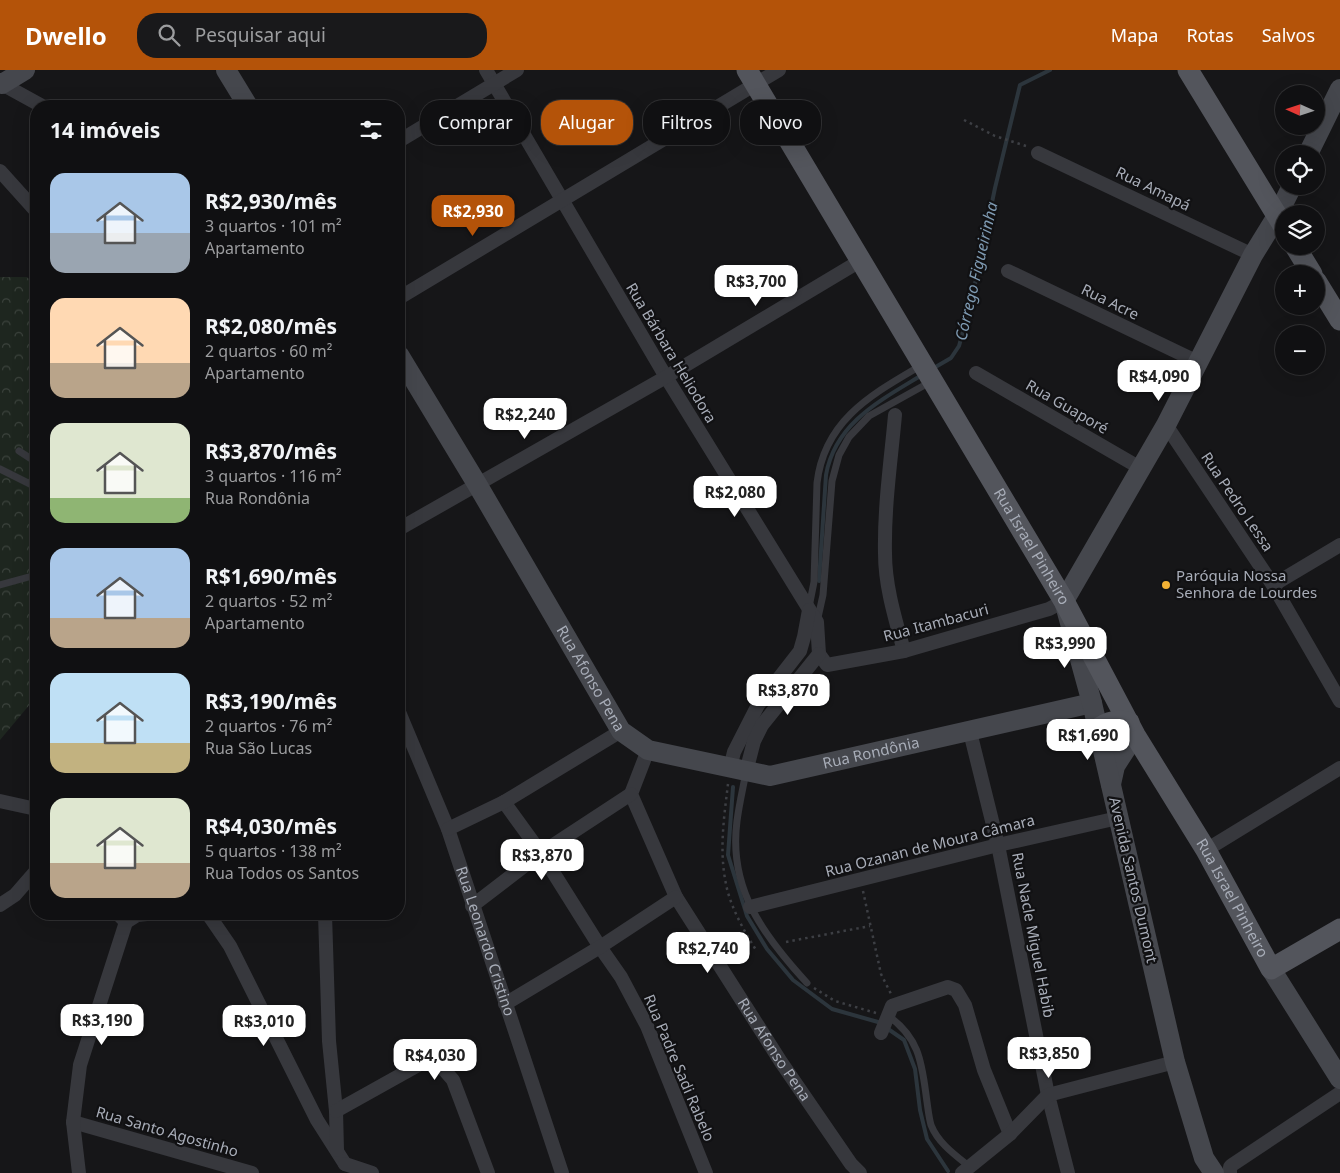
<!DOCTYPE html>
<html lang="pt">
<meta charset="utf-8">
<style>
:root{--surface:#101012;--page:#19191b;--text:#f1f3f6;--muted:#9c9d9f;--line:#303032;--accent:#b45309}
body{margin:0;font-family:"Noto Sans",sans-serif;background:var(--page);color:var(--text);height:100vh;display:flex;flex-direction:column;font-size:19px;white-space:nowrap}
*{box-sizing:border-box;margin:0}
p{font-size:16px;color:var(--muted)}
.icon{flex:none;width:28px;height:28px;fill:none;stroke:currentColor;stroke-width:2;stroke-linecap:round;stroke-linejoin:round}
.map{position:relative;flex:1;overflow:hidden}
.panel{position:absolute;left:30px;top:30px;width:375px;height:820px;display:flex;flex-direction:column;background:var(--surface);border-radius:20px;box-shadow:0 5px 20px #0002,0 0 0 1px var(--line)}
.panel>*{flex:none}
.hud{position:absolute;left:420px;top:30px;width:475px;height:45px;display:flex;gap:10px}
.needle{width:32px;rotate:273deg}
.fabs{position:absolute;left:1275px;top:15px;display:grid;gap:10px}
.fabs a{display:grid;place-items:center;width:50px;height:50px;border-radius:50%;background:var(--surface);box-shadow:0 5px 20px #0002,0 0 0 1px var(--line);font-size:25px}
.price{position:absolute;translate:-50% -42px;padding:0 11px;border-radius:10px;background:#fff;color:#222;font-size:16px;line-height:32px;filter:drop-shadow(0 1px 2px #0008)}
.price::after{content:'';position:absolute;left:50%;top:30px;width:15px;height:11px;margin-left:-8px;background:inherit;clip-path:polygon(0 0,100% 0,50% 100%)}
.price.selected{background:var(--accent);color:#fff}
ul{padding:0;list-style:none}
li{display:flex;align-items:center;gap:15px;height:125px;padding:0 20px}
li span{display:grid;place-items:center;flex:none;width:140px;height:100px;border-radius:15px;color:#555}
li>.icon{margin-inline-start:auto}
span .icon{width:60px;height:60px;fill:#fffc;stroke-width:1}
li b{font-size:21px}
h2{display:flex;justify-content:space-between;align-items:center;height:60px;padding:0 20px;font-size:21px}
.tag{padding:0 18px;border-radius:20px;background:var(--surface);box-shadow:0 5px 20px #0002,0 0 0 1px var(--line);font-size:18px;line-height:45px}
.tag.selected{background:var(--accent);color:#fff}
header{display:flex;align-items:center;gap:30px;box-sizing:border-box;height:70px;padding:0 25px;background:var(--accent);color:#fff}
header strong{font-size:24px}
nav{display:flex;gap:28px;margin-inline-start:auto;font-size:18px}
.search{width:350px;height:45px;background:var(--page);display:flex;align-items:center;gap:12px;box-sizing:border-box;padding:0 18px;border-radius:20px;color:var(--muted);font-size:19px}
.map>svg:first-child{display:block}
.park{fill:url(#park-crowns)}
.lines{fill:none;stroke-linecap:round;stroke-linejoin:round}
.stream{stroke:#2c353c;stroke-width:4}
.path{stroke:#3d3f44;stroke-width:2.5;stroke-dasharray:2.5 4;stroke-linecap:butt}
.lane{stroke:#37383d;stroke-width:7}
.street{stroke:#37383d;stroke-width:14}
.secondary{stroke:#45474d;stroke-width:20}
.primary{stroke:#53555c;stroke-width:21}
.poi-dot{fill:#f2b134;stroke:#111113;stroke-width:2}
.labels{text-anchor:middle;stroke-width:4.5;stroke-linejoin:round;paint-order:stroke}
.street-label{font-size:15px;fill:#a8adb8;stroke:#111113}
.poi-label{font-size:15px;fill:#a8adb8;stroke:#111113;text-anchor:start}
.water-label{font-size:16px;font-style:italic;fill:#7f9bb3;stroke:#111113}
</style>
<header>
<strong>Dwello</strong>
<div class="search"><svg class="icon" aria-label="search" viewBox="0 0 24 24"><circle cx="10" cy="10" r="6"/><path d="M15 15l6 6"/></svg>Pesquisar aqui</div>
<nav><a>Mapa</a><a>Rotas</a><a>Salvos</a></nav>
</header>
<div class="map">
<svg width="1340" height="1103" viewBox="0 0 1340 1103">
<defs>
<pattern id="park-crowns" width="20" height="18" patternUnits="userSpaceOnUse" patternTransform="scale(1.25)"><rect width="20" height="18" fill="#1e261f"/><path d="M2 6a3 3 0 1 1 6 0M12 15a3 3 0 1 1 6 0" fill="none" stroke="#3c433d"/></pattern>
</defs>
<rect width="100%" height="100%" fill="#161618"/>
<path class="park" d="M0,207h27l9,10v410l-36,43z"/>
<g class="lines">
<path class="stream" d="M932,299l19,-11 8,-12 12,-43 24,-115 25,-103 30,-15
M819,511l7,-106c9,-52 55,-75 96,-100
M733,717l-5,68 19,61 20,33 26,31 39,29 46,13 26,18 11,29 5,41 7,29 21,32"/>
<path class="path" d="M964,50l31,16 31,10
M728,714c-4,33 -9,67 -2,100 4,22 18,47 30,66
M863,821l18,83 10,20
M786,872l84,-16
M814,918l21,13 41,12"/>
<path class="lane" d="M19,381l17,11
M0,399l36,18
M0,515l36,-10
M809,537l5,-25 3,-99c7,-60 50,-86 98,-114
M817,552l6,-27 9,-114 7,-26 10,-18 20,-21 54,-30
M746,702c-3,16 -7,33 -9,49 -9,68 27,115 70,162
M887,945c34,23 35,51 40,87 1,7 2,16 4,23 7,18 24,30 39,42"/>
<g class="street">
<path d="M486,0l180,307 151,245 2,32"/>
<path d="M2,14l40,22"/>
<path d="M399,71l118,-71"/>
<path d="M1038,83l215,102"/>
<path d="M0,101l36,40"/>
<path d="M1008,201l190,91"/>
<path d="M399,228l380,-228"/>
<path d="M976,303l166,96"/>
<path d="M895,345c-4,45 -11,92 -10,138 0,33 10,65 19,98"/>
<path d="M1166,355l107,160 67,116"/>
<path d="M399,459l267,-152 194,-116"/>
<path d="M1273,515l67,-40"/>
<path d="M819,584l8,11 77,-14 145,-42 15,-8"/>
<path id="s1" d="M399,642l49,117 114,344"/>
<path d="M970,662l28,113 50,250 20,78"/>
<path id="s2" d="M648,680l-17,44 45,103 105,165 70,102 9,9"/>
<path d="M730,698l4,-16 24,-47 42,-54 4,-14 5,-27"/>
<path d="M746,702l8,-31 8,-16 57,-71"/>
<path d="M0,731l36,8"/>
<path d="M504,732l37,51 59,94 21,30 26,49 59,147"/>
<path d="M448,759l56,-27 117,-71"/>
<path d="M1206,780l134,-82"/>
<path d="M0,835l15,-10 20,-23"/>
<path d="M472,836l69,-53 90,-59"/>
<path d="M750,837l248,-62 120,-27"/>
<path d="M118,844l8,8 11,-7 10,-1"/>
<path d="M208,844l22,32 87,174 28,44"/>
<path d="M325,844l4,127 7,70 1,39"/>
<path d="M505,934l95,-57 76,-50"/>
<path d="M881,963l11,-27 56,-19 8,3 9,15 19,65 26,64"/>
<path d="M336,1041l86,-48 9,-2 8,3 14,16 35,93"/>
<path d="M73,1052l179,51"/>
<path d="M345,1094l27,9"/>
<path d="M79,1103l-6,-51 7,-57 46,-143"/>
<path d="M962,1103l48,-39 38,-39 127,-33"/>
<path d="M1230,1103v-6l2,-2 108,-72"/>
</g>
<g class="secondary">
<path d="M226,0l22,36"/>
<path d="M0,13l2,1 23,-14"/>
<path d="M1308,84l32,-65"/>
<path id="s3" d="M399,285l78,129 144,247 27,19 122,26 322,-73"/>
<path d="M1111,714l4,-18 20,-31"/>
<path d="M1271,899l69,110"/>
<path d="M1214,1103l-10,-15 -29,-96 -83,-359 -28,-102 102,-176 87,-170 24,-39 15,-30"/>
</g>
<g class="primary">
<path id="s4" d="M747,0l317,531 71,134 71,115 65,119 69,-40"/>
<path d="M1188,0l96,157"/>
<path d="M1295,176l17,28"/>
<path d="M1316,211l24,39"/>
<path d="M1098,659c10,-8 19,-9 31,-7"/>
</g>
</g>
<circle class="poi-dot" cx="1166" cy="515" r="5"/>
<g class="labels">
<g class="street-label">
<text transform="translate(1153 119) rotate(26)" y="5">Rua Amapá</text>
<text transform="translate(1110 232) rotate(26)" y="5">Rua Acre</text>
<text transform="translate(671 283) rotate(59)" y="5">Rua Bárbara Heliodora</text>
<text transform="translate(1067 337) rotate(30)" y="5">Rua Guaporé</text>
<text transform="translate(1237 432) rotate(56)" y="5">Rua Pedro Lessa</text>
<text dy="5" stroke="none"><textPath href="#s4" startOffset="555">Rua Israel Pinheiro</textPath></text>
<text transform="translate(936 553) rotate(-15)" y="5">Rua Itambacuri</text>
<text dy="5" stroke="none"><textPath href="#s3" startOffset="376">Rua Afonso Pena</textPath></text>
<text dy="5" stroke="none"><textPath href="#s3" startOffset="698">Rua Rondônia</textPath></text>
<text transform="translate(930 776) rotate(-14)" y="5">Rua Ozanan de Moura Câmara</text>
<text transform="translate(1133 810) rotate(77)" y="5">Avenida Santos Dumont</text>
<text dy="5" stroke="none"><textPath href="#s4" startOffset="960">Rua Israel Pinheiro</textPath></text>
<text transform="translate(1033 865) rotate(79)" y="5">Rua Nacle Miguel Habib</text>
<text dy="5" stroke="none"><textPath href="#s1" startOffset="245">Rua Leonardo Cristino</textPath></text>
<text dy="5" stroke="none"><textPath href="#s2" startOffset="341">Rua Afonso Pena</textPath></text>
<text transform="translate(679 998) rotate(67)" y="5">Rua Padre Sadi Rabelo</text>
<text transform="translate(167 1062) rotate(16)" y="5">Rua Santo Agostinho</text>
</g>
<g class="poi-label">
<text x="1176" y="511">Paróquia Nossa<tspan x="1176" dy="17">Senhora de Lourdes</tspan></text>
</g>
<g class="water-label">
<text transform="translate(976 201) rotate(-77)" y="6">Córrego Figueirinha</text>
</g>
</g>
</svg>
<div class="fabs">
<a><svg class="needle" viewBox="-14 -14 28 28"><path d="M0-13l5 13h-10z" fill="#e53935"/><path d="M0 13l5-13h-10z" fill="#9c9d9f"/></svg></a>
<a><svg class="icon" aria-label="locate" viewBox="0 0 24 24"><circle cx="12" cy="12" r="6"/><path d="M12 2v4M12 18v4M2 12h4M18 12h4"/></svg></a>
<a><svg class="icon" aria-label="layers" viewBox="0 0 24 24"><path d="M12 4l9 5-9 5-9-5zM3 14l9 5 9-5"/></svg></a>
<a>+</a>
<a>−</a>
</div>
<b class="price selected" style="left:473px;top:167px">R$2,930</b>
<b class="price" style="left:756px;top:237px">R$3,700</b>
<b class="price" style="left:1159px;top:332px">R$4,090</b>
<b class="price" style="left:525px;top:370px">R$2,240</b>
<b class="price" style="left:735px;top:448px">R$2,080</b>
<b class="price" style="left:1065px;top:599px">R$3,990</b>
<b class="price" style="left:788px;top:646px">R$3,870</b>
<b class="price" style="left:1088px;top:691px">R$1,690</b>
<b class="price" style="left:542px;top:811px">R$3,870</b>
<b class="price" style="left:708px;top:904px">R$2,740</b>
<b class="price" style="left:102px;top:976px">R$3,190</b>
<b class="price" style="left:264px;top:977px">R$3,010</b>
<b class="price" style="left:1049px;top:1009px">R$3,850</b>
<b class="price" style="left:435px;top:1011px">R$4,030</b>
<div class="hud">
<a class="tag">Comprar</a>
<a class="tag selected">Alugar</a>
<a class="tag">Filtros</a>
<a class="tag">Novo</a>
</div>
<section class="panel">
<h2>14 imóveis<svg class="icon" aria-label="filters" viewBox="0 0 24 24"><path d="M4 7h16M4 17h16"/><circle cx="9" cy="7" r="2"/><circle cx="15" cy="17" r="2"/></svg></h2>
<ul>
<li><span style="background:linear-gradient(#a9c7e8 60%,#9aa5b1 0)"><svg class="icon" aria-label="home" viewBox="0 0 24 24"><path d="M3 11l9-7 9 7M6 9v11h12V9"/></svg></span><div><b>R$2,930/mês</b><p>3 quartos · 101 m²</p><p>Apartamento</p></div></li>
<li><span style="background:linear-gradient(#ffd9b3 65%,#b9a48a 0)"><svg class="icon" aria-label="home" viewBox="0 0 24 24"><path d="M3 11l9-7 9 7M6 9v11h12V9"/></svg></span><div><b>R$2,080/mês</b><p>2 quartos · 60 m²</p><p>Apartamento</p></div></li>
<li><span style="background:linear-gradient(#dfe7d0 75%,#8fb573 0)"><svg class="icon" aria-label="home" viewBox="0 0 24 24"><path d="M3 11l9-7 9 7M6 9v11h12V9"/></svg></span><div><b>R$3,870/mês</b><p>3 quartos · 116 m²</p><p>Rua Rondônia</p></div></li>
<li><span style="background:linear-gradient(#a9c7e8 70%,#b9a48a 0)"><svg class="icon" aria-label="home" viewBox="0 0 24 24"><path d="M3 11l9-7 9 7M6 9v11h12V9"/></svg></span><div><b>R$1,690/mês</b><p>2 quartos · 52 m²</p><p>Apartamento</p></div></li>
<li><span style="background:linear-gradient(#bfe0f5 70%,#c2b280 0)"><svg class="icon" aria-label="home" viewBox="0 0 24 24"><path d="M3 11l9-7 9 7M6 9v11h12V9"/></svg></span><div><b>R$3,190/mês</b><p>2 quartos · 76 m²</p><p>Rua São Lucas</p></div></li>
<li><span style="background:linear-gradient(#dfe7d0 65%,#b9a48a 0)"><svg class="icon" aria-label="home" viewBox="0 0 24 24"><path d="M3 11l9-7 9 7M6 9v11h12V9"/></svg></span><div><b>R$4,030/mês</b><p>5 quartos · 138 m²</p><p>Rua Todos os Santos</p></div></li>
</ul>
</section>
</div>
